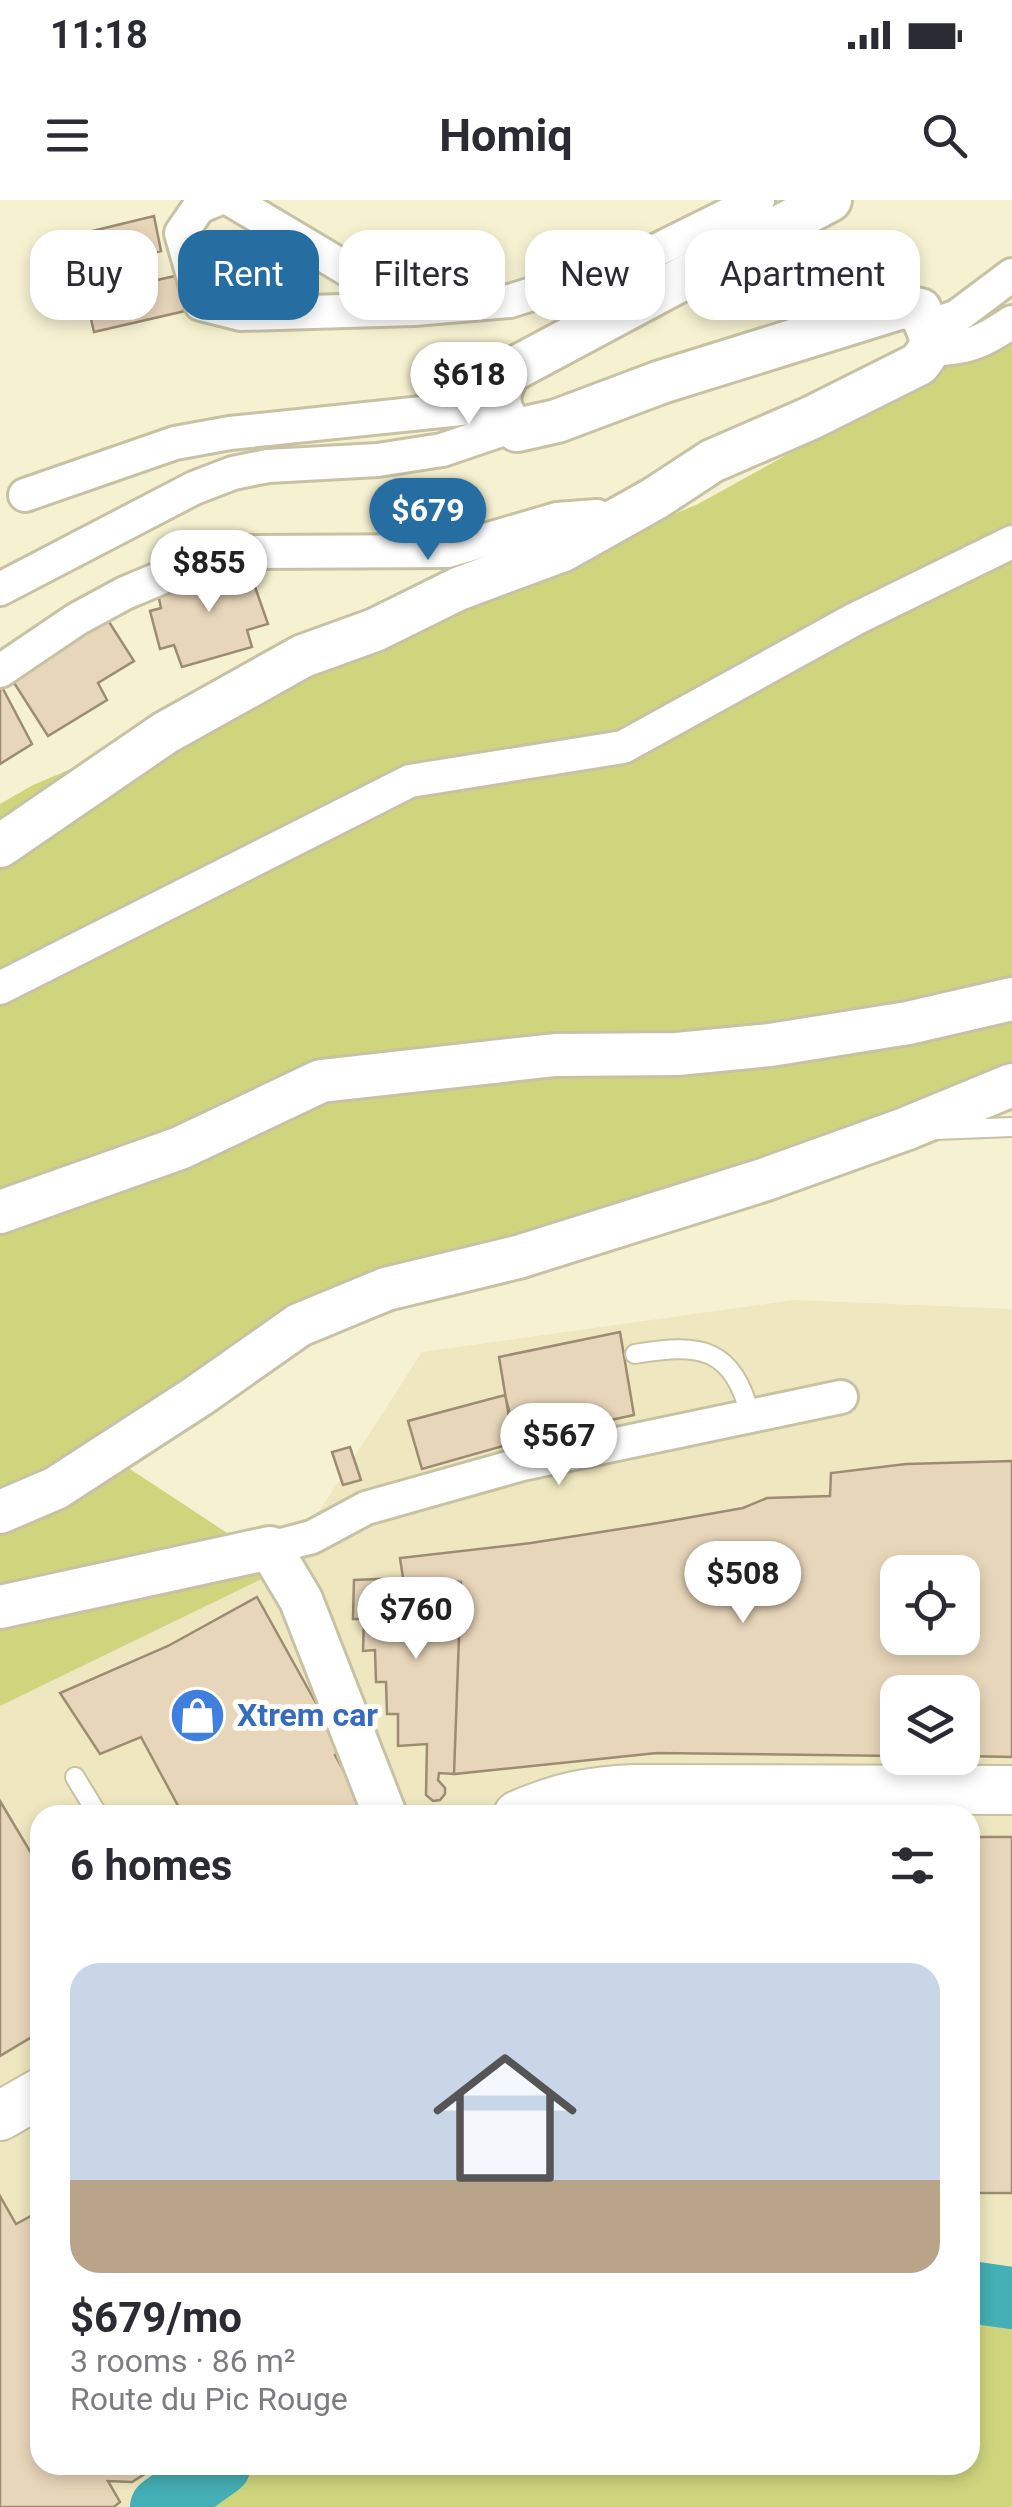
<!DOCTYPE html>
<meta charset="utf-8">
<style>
:root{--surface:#fff;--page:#f2f2f3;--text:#2b2b33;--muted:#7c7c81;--line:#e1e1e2;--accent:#266ea2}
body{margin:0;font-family:Roboto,sans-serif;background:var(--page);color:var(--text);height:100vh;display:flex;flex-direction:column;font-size:38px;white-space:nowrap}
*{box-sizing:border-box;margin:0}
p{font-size:32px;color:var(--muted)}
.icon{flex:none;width:55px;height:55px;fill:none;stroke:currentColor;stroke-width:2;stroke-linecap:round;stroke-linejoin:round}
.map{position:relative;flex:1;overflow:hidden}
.side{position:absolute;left:30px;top:1605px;width:950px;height:670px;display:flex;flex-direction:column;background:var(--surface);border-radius:30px;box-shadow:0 5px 15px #0003}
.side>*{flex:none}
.hud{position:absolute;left:30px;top:30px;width:952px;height:90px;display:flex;gap:20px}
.buttons{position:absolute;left:880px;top:1355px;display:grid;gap:20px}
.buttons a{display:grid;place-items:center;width:100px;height:100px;border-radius:20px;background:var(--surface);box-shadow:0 5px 15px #0003;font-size:50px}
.price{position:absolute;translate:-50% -85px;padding:0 22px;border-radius:35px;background:#fff;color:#222;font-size:32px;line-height:65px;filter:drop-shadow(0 2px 5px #0008)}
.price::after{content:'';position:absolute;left:50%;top:60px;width:30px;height:22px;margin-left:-15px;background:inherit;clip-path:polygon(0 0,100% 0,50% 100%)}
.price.active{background:var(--accent);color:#fff}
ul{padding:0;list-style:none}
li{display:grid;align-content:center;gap:20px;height:530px;padding:0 40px}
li+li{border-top:2px solid var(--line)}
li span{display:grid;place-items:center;height:310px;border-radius:30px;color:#555}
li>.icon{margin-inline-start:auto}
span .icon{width:180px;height:180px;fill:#fffc;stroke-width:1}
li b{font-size:42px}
h2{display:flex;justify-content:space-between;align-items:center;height:120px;padding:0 40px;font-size:42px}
.chip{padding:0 35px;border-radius:30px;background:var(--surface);box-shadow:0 5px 15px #0003;font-size:35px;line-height:90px}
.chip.active{background:var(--accent);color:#fff}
.status{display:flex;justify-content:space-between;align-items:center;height:70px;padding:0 50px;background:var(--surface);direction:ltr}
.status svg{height:28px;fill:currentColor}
header{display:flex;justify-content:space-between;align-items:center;height:130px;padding:0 40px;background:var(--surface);font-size:45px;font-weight:700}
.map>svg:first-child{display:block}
.built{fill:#eee7bf;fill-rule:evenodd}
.green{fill:#cfd57d}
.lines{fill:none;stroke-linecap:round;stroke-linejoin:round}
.river{stroke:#44afb4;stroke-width:62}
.building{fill:#e8d6ba;stroke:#9c8c72;stroke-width:2.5;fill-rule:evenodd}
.service-casing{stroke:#c8c2a4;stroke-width:22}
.minor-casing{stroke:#c8c2a4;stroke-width:38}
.tertiary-casing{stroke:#c8c2a4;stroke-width:48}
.secondary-casing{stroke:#c8c2a4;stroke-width:52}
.service{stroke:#fff;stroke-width:18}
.minor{stroke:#fff;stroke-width:32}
.tertiary{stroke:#fff;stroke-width:42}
.secondary{stroke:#fff;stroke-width:48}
.labels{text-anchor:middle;stroke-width:10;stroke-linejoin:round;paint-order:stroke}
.shop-label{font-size:32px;font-weight:bold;fill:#366cbe;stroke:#fefdf7;text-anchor:start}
</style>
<div class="status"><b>11:18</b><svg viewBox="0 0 49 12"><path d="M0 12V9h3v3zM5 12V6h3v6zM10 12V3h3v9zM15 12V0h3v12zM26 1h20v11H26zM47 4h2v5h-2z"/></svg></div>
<header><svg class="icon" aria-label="menu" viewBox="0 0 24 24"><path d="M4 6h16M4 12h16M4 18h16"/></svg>Homiq<svg class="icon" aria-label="search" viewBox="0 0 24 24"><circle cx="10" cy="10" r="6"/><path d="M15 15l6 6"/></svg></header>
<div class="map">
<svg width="1012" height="2307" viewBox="0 0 1012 2307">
<rect width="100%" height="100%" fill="#f6f1d1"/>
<path class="built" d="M794,1100l218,9v966l-42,-7v-453h-930v650h198l-60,42h-178v-801l282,-137 140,-217zM898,1372h64v66h-64zM898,1492h64v66h-64z"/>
<path class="green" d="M1012,130v771l-617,196 -297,151 184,121 -282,137v-902l33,-19 665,-281z
M970,2068l42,7v232h-834l60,-42h732z"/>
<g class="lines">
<path class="river" d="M970,2092l42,6
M161,2307l59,-42"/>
</g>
<path class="building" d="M154,16l7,35 -19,4 6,27 27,-6 10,35 -91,21 -22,-96z
M247,364l21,60 -21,6 5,17 -70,20 -8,-22 -14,4 -10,-38 11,-3 -4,-19z
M104,414l30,47 -36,22 9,17 -59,36 -39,-61z
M2,487l30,57 -32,20v-76z
M620,1132l14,83 -121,26 -14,-84z
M505,1195l12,47 -95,27 -14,-48z
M350,1247l11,33 -18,5 -11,-33z
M1012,1261v296l-50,-1v-64h-64v64l-241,-3 -203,21 7,-192 -58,-4 -3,-20 131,-15 127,-20 85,-15 24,-10 63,-2 1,-23 75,-9zM898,1372h64v66h-64z
M403,1378l58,4 -7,192 -15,-1 -1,7 7,8v6l-5,6 -7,1 -7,-6 1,-51 -29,2v-32h-11l-1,-32h-10l-1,-32 -12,1 1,-32h-11l1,-39z
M257,1397l85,153 -7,5 30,54 -10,6h-172l-42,-78 -41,17 -40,-61 108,-47z
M0,1601l40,67v164l-40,24z
M970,1637h42v356h-42z
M0,1996l16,28 24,-13v254h119l-27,17 -24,-1 12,21 -6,5h-114z"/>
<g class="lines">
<defs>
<path id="service" d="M935,930l77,-3
M635,1154c67,-11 97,-7 116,63
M75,1577l23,38"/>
<path id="minor" d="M216,0l-17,7 -18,26 20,71 40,10 173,-5 96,-8 76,-24 69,-26 103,-51
M231,0l183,109
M926,126l30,-9 56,-42
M931,149c35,1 53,-8 81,-27
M25,295l150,-52 55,-10 269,-28
M0,389l194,-101 39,-15 35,-7 110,-6 64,-10 71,-24
M0,471l77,-52 48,-26 81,-34 44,-7 198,-1 109,-32 40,-3 11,9
M0,788l410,-207 213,-34 232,-128 157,-77
M270,1348l42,-11 54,-29 156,-44 319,-67"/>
<path id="tertiary" d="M0,646l165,-113 138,-77 72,-26 83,-41 105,-39 91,-51 58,-38 99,-43 108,-54c19,-23 11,-28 1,-54l-18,-3 -241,75 -104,39 -40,9c-22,-18 -22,-37 -7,-59l320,-171
M0,1012l180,-64 141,-67 234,-26 122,-1 93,-9 138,-22 104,-24
M0,1312l56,-24 142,-92 101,-71 87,-36 132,-32 248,-78 139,-50 107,-44
M0,1407l270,-59 31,52 84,215"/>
<path id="secondary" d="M518,1615c42,-18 71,-24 116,-26l378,1
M0,1916l40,-23"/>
</defs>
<use href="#service" class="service-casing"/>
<use href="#minor" class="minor-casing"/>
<use href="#tertiary" class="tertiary-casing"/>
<use href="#secondary" class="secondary-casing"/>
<use href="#service" class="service"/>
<use href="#minor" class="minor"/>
<use href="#tertiary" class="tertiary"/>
<use href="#secondary" class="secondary"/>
</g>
<defs>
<symbol id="shop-disc" viewBox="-11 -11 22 22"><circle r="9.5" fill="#3f7fe0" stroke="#fefdf7"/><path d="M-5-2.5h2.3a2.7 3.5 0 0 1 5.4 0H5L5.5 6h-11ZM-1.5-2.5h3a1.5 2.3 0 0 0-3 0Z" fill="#fff"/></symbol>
</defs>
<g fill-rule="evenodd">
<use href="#shop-disc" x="166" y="1484" width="63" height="63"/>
</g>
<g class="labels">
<g class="shop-label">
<text x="237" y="1526">Xtrem car</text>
</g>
</g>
</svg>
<div class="buttons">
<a><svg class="icon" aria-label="locate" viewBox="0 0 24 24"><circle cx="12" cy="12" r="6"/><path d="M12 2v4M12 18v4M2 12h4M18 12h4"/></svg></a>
<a><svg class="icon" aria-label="layers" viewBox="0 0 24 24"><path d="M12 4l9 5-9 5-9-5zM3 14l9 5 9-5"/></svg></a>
</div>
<b class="price" style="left:469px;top:227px">$618</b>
<b class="price active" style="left:428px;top:363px">$679</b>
<b class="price" style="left:209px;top:415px">$855</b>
<b class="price" style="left:559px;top:1288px">$567</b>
<b class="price" style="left:743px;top:1426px">$508</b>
<b class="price" style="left:416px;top:1462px">$760</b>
<div class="hud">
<a class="chip">Buy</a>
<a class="chip active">Rent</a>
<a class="chip">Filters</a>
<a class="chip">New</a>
<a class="chip">Apartment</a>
</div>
<section class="side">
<h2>6 homes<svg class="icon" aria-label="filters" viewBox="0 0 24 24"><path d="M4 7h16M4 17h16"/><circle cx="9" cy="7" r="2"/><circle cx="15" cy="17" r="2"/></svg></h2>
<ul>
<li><span style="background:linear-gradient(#c9d6e8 70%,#b9a48a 0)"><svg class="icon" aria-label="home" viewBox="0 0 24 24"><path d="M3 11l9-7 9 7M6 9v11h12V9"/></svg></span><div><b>$679/mo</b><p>3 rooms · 86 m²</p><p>Route du Pic Rouge</p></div></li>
</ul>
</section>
</div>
